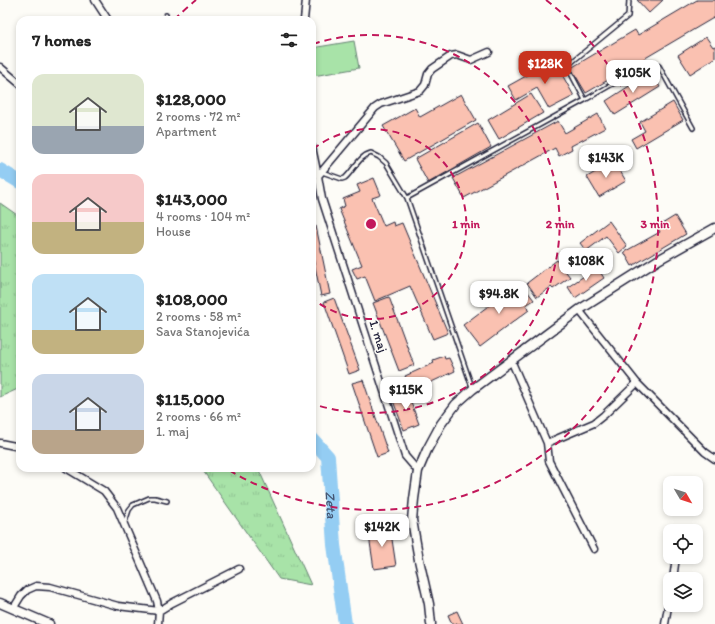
<!DOCTYPE html>
<meta charset="utf-8">
<style>
:root{--surface:#fff;--page:#f2f2f2;--text:#222;--muted:#767676;--accent:#c8321e}
body{margin:0;font-family:Itim,sans-serif;background:var(--page);color:var(--text);height:100vh;display:flex;flex-direction:column;font-size:15px;white-space:nowrap}
*{box-sizing:border-box;margin:0}
p{font-size:13px;color:var(--muted)}
.icon{flex:none;width:22px;height:22px;fill:none;stroke:currentColor;stroke-width:2;stroke-linecap:round;stroke-linejoin:round}
.map{position:relative;flex:1;overflow:hidden}
.panel{position:absolute;left:16px;top:16px;width:300px;height:456px;display:flex;flex-direction:column;background:var(--surface);border-radius:12px;box-shadow:0 2px 6px #0003}
.panel>*{flex:none}
.needle{width:26px;rotate:129deg}
.fabs{position:absolute;left:663px;top:476px;display:grid;gap:8px}
.fabs a{display:grid;place-items:center;width:40px;height:40px;border-radius:8px;background:var(--surface);box-shadow:0 2px 6px #0003;font-size:20px}
.price{position:absolute;translate:-50% -34px;padding:0 9px;border-radius:8px;background:#fff;color:#222;font-size:13px;line-height:26px;filter:drop-shadow(0 1px 2px #0008)}
.price::after{content:'';position:absolute;left:50%;top:24px;width:12px;height:9px;margin-left:-6px;background:inherit;clip-path:polygon(0 0,100% 0,50% 100%)}
.price.on{background:var(--accent);color:#fff}
ul{padding:0;list-style:none}
li{display:flex;align-items:center;gap:12px;height:100px;padding:0 16px}
li span{display:grid;place-items:center;flex:none;width:112px;height:80px;border-radius:12px;color:#555}
li>.icon{margin-inline-start:auto}
span .icon{width:48px;height:48px;fill:#fffc;stroke-width:1}
li b{font-size:17px}
h2{display:flex;justify-content:space-between;align-items:center;height:48px;padding:0 16px;font-size:17px}
.map>svg:first-child{display:block}
.grass{fill:url(#grass-tufts);stroke:#658272}
.garden{fill:#a8e3a8;stroke:#658272}
.lines{fill:none;stroke-linecap:round;stroke-linejoin:round}
.river{stroke:#94cdf3;stroke-width:14}
.building{fill:#fac1b1;stroke:#22223b}
.service-casing{stroke:#22223b;stroke-width:6}
.minor-casing{stroke:#22223b;stroke-width:9}
.tertiary-casing{stroke:#22223b;stroke-width:11}
.service{stroke:#fdfcf7;stroke-width:3}
.minor{stroke:#fdfcf7;stroke-width:6}
.tertiary{stroke:#fdfcf7;stroke-width:8}
.ring{fill:none;stroke:#c2185b;stroke-width:2;stroke-dasharray:7 5}
.labels{text-anchor:middle;stroke-width:3;stroke-linejoin:round;paint-order:stroke}
.street-label{font-size:13px;fill:#22223b;stroke:#fdfcf7}
.water-label{font-size:14px;font-style:italic;fill:#445572;stroke:#fdfcf7}
.centre{fill:#c2185b;stroke:#fdfcf7;stroke-width:2}
.ring-label{font-size:12px;text-anchor:middle;font-weight:bold;fill:#c2185b;stroke:#fdfcf7;stroke-width:3;stroke-linejoin:round;paint-order:stroke}
</style>
<div class="map">
<svg width="715" height="624" viewBox="0 0 715 624">
<defs>
<pattern id="grass-tufts" width="24" height="20" patternUnits="userSpaceOnUse"><rect width="24" height="20" fill="#a8e3a8"/><path d="M3 7l-1-3M5 7V3M7 7l1-3M15 17l-1-3M17 17v-4M19 17l1-3" fill="none" stroke="#90c292"/></pattern>
</defs>
<rect width="100%" height="100%" fill="#fdfcf7"/>
<filter id="ink" filterUnits="userSpaceOnUse"><feTurbulence type="fractalNoise" baseFrequency=".025" numOctaves="2"/><feDisplacementMap in="SourceGraphic" scale="8" xChannelSelector="R" yChannelSelector="G"/><feConvolveMatrix kernelMatrix="1 2 1 2 8 2 1 2 1" color-interpolation-filters="sRGB"/></filter>
<g filter="url(#ink)">
<path class="grass" d="M0,203l20,14v171l-20,9z
M201,468h57l53,117 -32,-6z"/>
<path class="garden" d="M354,41l5,27 -46,8 -1,-6v-22z"/>
<g class="lines">
<g class="river">
<path d="M0,170l20,12"/>
<path id="s1" d="M312,439l16,18 6,88 11,79"/>
</g>
</g>
<path class="building" d="M637,0h26l-14,13z
M697,0h18v17l-129,76 -15,-25 64,-38 3,5z
M706,37l7,10 2,-1v12l-25,16 -12,-19z
M561,56l4,6 -5,9 14,25 -25,13 -12,-21 -21,12 -8,-14 45,-25 2,3z
M651,72l9,15 -45,28 -9,-14z
M461,94l15,26 -72,41 -21,-35 32,-18 5,9z
M531,94l12,19 -44,26 -11,-19z
M673,102l10,18 -47,28 -5,-9 14,-8 -5,-9z
M598,114l7,14 -34,18 1,3 -13,7 -4,-8 -91,50 -11,-20 105,-57 7,12z
M478,123l13,24 -63,36 -13,-24z
M614,161l12,20 -27,16 -12,-20z
M374,178l7,17 -9,3 12,28 9,-4 1,4 8,-3 46,110 -15,6 -23,-53 -35,15 -10,-25 -8,3 -5,-10 10,-4 -23,-56 6,-3 -2,-7 17,-7 -3,-7z
M675,216l11,18 -54,32 -8,-14 36,-20 -3,-5z
M609,221l18,25 -8,7 -13,-17 -20,15 -6,-8z
M316,226l14,68 -9,2 -9,-44v-25z
M557,260l13,17 -17,12 -2,-2 -14,10 -10,-14z
M597,267l7,11 -29,20 -7,-11z
M520,282l14,18 -8,5 3,5 -49,37 -17,-22z
M389,297l25,68 -15,6 -26,-68z
M334,298l26,72 -11,4 -25,-72z
M444,356l1,3 4,-1 6,13 -32,15v1l-11,5 -7,-16 29,-13 -1,-3z
M363,380l25,73 -11,4 -25,-74z
M407,392l12,32 -15,6 -12,-32z
M390,526l6,40 -22,3 -6,-40z
M457,611l6,13h-11l-4,-9z"/>
<g class="lines">
<defs>
<path id="service" d="M165,20l1,-5
M585,100l-18,-34 61,-50 1,-16
M322,172l20,7 3,-1c9,-8 14,-22 26,-25l8,4 7,6 21,35
M472,387l-65,-189 178,-98 62,-36 7,-1 5,3 34,62
M125,522l4,-12 4,-5 16,-7h6l12,3"/>
<path id="minor" d="M95,0l13,20
M304,20l2,-20
M0,67l20,17
M312,147l6,29 4,23 83,257 13,15
M318,176l57,-68 6,-4 39,-13 5,-6 3,-11 4,-5 19,-13 6,-1 14,5 18,-8
M579,310l58,73 68,69 10,7
M511,360l36,83 2,18 45,88
M0,443l20,4
M547,443l47,-20 10,-8 33,-32
M66,468l38,23 13,17 40,93 2,10 -1,13
M680,531l1,-2
M673,579l3,-22
M13,609l8,-13 6,-6 9,-4 14,1 68,19 41,5 13,-8 67,-34
M665,624l5,-29"/>
<path id="tertiary" d="M0,603l49,21
M431,624l-2,-20 -10,-44 -7,-40 2,-21 4,-28 9,-21 14,-26 15,-20 17,-15 106,-79 79,-50 57,-32"/>
</defs>
<use href="#service" class="service-casing"/>
<use href="#minor" class="minor-casing"/>
<use href="#tertiary" class="tertiary-casing"/>
<use href="#service" class="service"/>
<use href="#minor" class="minor"/>
<use href="#tertiary" class="tertiary"/>
</g>
</g>
<g class="ring">
<path d="M313 149A95 95 0 1 1 313 299"/>
<path d="M313 44A189 189 0 1 1 313 404"/>
<path d="M174 20A284 284 0 0 1 196 0M546 0A284 284 0 0 1 227 469"/>
</g>
<g class="labels">
<g class="street-label">
<text transform="translate(379 336) rotate(72)" y="5">1. maj</text>
</g>
<g class="water-label">
<text dy="5" stroke="none"><textPath href="#s1" startOffset="72">Zeta</textPath></text>
</g>
</g>
<circle cx="371" cy="224" r="6" class="centre"/>
<g class="ring-label">
<text x="466" y="228">1 min</text>
<text x="560" y="228">2 min</text>
<text x="655" y="228">3 min</text>
</g>
</svg>
<div class="fabs">
<a><svg class="needle" viewBox="-14 -14 28 28"><path d="M0-13l5 13h-10z" fill="#e53935"/><path d="M0 13l5-13h-10z" fill="#767676"/></svg></a>
<a><svg class="icon" aria-label="locate" viewBox="0 0 24 24"><circle cx="12" cy="12" r="6"/><path d="M12 2v4M12 18v4M2 12h4M18 12h4"/></svg></a>
<a><svg class="icon" aria-label="layers" viewBox="0 0 24 24"><path d="M12 4l9 5-9 5-9-5zM3 14l9 5 9-5"/></svg></a>
</div>
<b class="price on" style="left:545px;top:85px">$128K</b>
<b class="price" style="left:633px;top:94px">$105K</b>
<b class="price" style="left:606px;top:179px">$143K</b>
<b class="price" style="left:586px;top:282px">$108K</b>
<b class="price" style="left:499px;top:315px">$94.8K</b>
<b class="price" style="left:406px;top:411px">$115K</b>
<b class="price" style="left:382px;top:548px">$142K</b>
<section class="panel">
<h2>7 homes<svg class="icon" aria-label="filters" viewBox="0 0 24 24"><path d="M4 7h16M4 17h16"/><circle cx="9" cy="7" r="2"/><circle cx="15" cy="17" r="2"/></svg></h2>
<ul>
<li><span style="background:linear-gradient(#dfe7d0 65%,#9aa5b1 0)"><svg class="icon" aria-label="home" viewBox="0 0 24 24"><path d="M3 11l9-7 9 7M6 9v11h12V9"/></svg></span><div><b>$128,000</b><p>2 rooms · 72 m²</p><p>Apartment</p></div></li>
<li><span style="background:linear-gradient(#f6c9c9 60%,#c2b280 0)"><svg class="icon" aria-label="home" viewBox="0 0 24 24"><path d="M3 11l9-7 9 7M6 9v11h12V9"/></svg></span><div><b>$143,000</b><p>4 rooms · 104 m²</p><p>House</p></div></li>
<li><span style="background:linear-gradient(#bfe0f5 70%,#c2b280 0)"><svg class="icon" aria-label="home" viewBox="0 0 24 24"><path d="M3 11l9-7 9 7M6 9v11h12V9"/></svg></span><div><b>$108,000</b><p>2 rooms · 58 m²</p><p>Sava Stanojevića</p></div></li>
<li><span style="background:linear-gradient(#c9d6e8 70%,#b9a48a 0)"><svg class="icon" aria-label="home" viewBox="0 0 24 24"><path d="M3 11l9-7 9 7M6 9v11h12V9"/></svg></span><div><b>$115,000</b><p>2 rooms · 66 m²</p><p>1. maj</p></div></li>
</ul>
</section>
</div>
